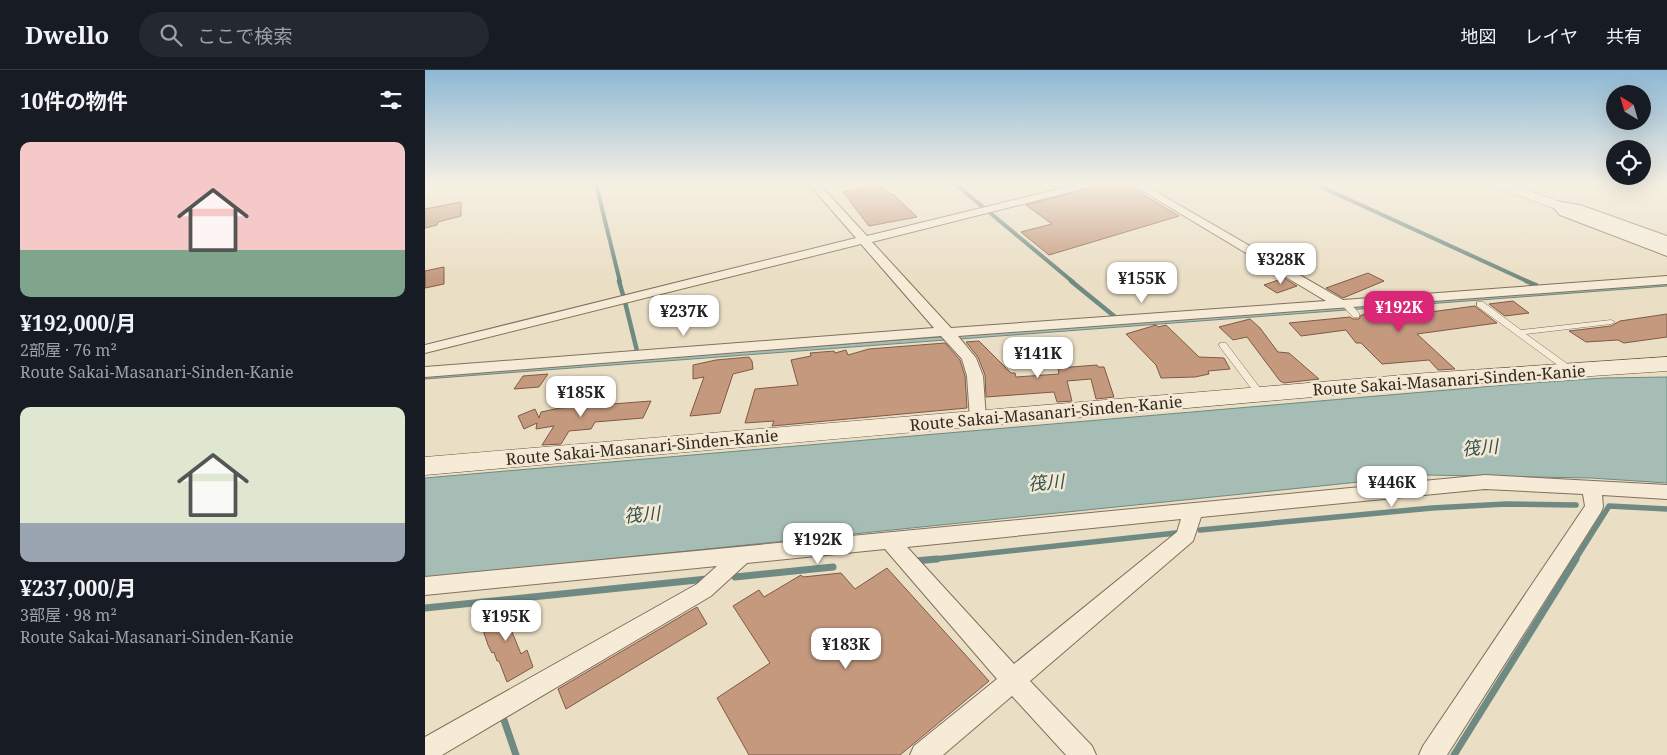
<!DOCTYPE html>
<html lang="ja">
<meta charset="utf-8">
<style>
:root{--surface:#171b24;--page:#242831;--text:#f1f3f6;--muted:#9ea1a6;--line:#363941;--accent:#db2777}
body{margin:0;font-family:"Noto Serif","Noto Sans JP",serif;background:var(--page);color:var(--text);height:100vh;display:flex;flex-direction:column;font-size:19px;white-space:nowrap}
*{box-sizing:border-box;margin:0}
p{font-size:16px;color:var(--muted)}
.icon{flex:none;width:28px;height:28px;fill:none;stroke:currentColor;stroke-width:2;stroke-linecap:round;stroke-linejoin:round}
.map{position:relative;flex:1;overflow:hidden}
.panel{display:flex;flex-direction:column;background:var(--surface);width:425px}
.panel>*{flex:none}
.needle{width:32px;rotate:323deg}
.tools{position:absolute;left:1181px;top:15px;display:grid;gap:10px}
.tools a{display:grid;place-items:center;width:45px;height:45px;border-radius:50%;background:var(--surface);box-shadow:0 5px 20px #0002;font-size:25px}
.price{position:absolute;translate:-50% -42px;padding:0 11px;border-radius:10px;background:#fff;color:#222;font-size:16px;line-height:32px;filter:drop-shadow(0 1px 2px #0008)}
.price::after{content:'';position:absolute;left:50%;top:30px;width:15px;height:11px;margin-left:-8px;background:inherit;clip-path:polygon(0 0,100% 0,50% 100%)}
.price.selected{background:var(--accent);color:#fff}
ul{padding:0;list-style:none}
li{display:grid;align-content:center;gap:10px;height:265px;padding:0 20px}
li span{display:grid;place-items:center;height:155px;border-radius:10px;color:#555}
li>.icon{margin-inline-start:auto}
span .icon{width:90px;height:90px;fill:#fffc;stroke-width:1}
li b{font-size:21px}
h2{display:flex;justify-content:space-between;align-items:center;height:60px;padding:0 20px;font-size:21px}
header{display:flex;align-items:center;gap:30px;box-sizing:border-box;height:70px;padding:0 25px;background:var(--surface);border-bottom:1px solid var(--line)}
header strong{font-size:24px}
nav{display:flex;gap:28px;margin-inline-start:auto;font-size:18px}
.search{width:350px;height:45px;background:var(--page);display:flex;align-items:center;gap:12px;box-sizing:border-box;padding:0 18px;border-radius:28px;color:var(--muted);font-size:19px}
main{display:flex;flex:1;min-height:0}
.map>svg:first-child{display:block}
.water{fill:#a6bdb6;stroke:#6e8a82}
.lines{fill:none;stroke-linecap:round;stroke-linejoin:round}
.stream-far3{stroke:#6e8a82;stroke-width:4}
.stream-far2{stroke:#6e8a82;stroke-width:4.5}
.stream-far1{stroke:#6e8a82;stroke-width:5.5}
.stream{stroke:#6e8a82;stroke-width:7}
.building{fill:#c4997e;stroke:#805a44}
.service-casing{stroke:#83705c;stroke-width:1}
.minor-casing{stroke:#83705c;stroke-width:2}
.tertiary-casing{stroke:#83705c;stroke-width:1}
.secondary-casing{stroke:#64513f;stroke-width:1}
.service{fill:#f5ebd7;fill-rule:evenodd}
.minor{fill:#f5ebd7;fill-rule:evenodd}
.tertiary{fill:#f5ebd7;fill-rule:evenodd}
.secondary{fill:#f5ebd7;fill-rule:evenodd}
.labels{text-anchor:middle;stroke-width:5;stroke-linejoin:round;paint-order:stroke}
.street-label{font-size:16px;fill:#34291f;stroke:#f2e8d3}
.water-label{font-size:18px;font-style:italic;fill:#30524f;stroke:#f2e8d3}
</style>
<header>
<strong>Dwello</strong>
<div class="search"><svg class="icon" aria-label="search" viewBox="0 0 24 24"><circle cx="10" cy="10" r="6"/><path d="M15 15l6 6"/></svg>ここで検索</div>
<nav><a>地図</a><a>レイヤ</a><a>共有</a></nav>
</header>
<main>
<section class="panel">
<h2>10件の物件<svg class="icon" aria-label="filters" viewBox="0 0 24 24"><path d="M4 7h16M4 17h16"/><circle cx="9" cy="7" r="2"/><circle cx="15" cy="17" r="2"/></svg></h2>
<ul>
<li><span style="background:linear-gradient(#f6c9c9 70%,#7fa58c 0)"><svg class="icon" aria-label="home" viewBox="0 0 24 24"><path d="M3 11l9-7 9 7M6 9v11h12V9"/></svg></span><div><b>¥192,000/月</b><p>2部屋 · 76 m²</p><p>Route Sakai-Masanari-Sinden-Kanie</p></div></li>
<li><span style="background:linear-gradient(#dfe7d0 75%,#9aa5b1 0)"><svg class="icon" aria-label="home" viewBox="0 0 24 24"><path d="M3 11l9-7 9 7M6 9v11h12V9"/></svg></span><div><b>¥237,000/月</b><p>3部屋 · 98 m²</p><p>Route Sakai-Masanari-Sinden-Kanie</p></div></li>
</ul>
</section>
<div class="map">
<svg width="1242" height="685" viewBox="0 0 1242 685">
<rect width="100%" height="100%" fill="#eadec4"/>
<path class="water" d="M1242,213v3l-1242,93v-3l69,-6z
M1242,307v106l-76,-5 -164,-3 -1002,103v-100l1092,-94 87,-6z"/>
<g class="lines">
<path class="stream-far3" d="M171,114l24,98
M530,114l28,23
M890,114l214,98
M564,142l84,70"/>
<path class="stream-far2" d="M194,211l4,14
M646,211l43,35
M1101,211l10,4
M200,232l12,49"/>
<path class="stream-far1" d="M775,460l232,-22 74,-4 70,1
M501,490l250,-27
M1150,490l34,-54 58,3"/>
<path class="stream" d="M490,491l22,-2
M310,507l98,-10
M0,538l282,-29
M79,650l12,35
M1029,685l122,-196"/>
</g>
<path class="building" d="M679,114h21l54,32 -130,39 -28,-23 31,-8 -26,-19z
M457,116l8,8h3l24,23 -48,9 -26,-34z
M36,132v14l-23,6 -1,3 -12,3v-19z
M19,197v17l-19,4v-17z
M943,203l16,8 -41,17 -17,-10z
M859,208l13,8 -20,7 -13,-8z
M1088,231l16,12 -24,3 -16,-12z
M1050,236l22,17 -80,11 38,35 -17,1 -9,-10 -47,4 -21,-21h-5l-10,-13 -45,6 -12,-13 61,-6 3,2h6l2,-4 43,-3 4,3z
M1242,244v23l-43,6 -6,-3 -32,2 -17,-11 42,-5 9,-5z
M825,249l10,9 18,24 11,1 30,26 -35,4 -4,-2 -33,-44 -14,3 -14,-13z
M731,255l2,2 8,-2 33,32 25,1 6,11 -22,2 1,3 -14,3 -34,1 -5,-13 -30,-31z
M554,271l32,32h4l1,4 43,-3 -1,-6 39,-3 1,2h6l10,30 -18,2 -5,-20 -24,2 5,20 -15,1 -3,-10 -68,5 -1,-22 -7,-18 -12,-15z
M520,273l15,17 5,16 2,32 -195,18 2,-5 -29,2 10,-34 43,-4 -7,-25 20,-4 -1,-3 24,-2 1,2 11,-3 2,5 21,-6z
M324,287l3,4 1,8 -20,5 -13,39 -30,3 14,-39 -11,2v-14l23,-5z
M123,304l-9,13 -25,2 9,-13z
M226,331l-8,17 -48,4 -4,7 -22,2 -8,13 -19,1 12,-19 -18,3 1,-6 -13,6 -6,-13 17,-7 4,9 2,-6 19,-4z
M462,498l102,113 -89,74h-151l-32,-57 53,-35 -37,-57 26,-16 5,7 37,-22 2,2 38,-4 14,16z
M91,534l6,17 -12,6 11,27 6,-4 6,17 -26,15 -8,-21h-2l-3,-9 -2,1 -4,-8 -9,-27 18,-9 1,4z
M272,537l10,17 -141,85 -8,-20z"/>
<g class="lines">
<defs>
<path id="service" d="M917,231h6l11,12v4h-6l-11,-12z
M1052,232h6l38,28 90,-10 4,2 -4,2 -85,10 47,34 1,2 -4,2h-3l-90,-66z
M795,273h6l37,49 1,2 -1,2h-6l-37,-49 -1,-2z"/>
<path id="minor" d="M384,114h10l48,52 212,-52h16l-1,2 -222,56 79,86 375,-27 -195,-117h12l200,116 324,-24v8l-709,52 18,22 7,18 3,43 -2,4 -6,1 -6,-1 -2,-4 -3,-43 -5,-17 -21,-23 -516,41v-10l509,-39 -73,-84 -436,109v-8l431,-107z
M1130,131l25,4 87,31v7l-93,-33 -8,-1 101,39v8l-107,-41 -10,-11z
M1060,405l182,10v14l-65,-4 1,12 -2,5 -154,243h-28l4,-9 162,-240 -2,-12 -98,-5 -284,28 -8,24 -163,140 62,65 4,9h-30l-54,-59 -69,59h-33l4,-9 83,-67 -112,-130 -138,14 -36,33 -269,159h-17v-18l272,-153 20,-18 -292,29v-18zM756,449l-4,13 -163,132 -107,-117z"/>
<path id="tertiary" d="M1069,114h17l156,57v9l-171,-63z"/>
<path id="secondary" d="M1242,287v14l-240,16 -1002,88v-18l1002,-84z"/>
</defs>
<use href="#service" class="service-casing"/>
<use href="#minor" class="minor-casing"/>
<use href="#tertiary" class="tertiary-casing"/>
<use href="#secondary" class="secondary-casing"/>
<use href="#service" class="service"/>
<use href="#minor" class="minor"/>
<use href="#tertiary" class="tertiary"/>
<use href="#secondary" class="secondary"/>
</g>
<linearGradient id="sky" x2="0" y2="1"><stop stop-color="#8db8d4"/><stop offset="0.54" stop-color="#f6f0e4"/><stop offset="1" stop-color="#f6f0e4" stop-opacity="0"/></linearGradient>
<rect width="1242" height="210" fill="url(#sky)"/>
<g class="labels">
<g class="street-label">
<text transform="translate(1024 310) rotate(-4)" y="6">Route Sakai-Masanari-Sinden-Kanie</text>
<text transform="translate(621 343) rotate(-5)" y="6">Route Sakai-Masanari-Sinden-Kanie</text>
<text transform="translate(217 377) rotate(-5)" y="6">Route Sakai-Masanari-Sinden-Kanie</text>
</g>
<g class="water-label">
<text transform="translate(1055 378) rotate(-5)" y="6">筏川</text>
<text transform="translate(621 413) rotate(-5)" y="6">筏川</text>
<text transform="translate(217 445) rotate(-5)" y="6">筏川</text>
</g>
</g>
</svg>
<div class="tools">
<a><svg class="needle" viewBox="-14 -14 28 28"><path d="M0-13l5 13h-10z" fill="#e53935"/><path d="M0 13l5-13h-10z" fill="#9ea1a6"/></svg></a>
<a><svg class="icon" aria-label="locate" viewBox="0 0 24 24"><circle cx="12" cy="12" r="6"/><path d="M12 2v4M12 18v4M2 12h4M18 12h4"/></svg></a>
</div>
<b class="price" style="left:856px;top:215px">¥328K</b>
<b class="price" style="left:717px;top:234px">¥155K</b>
<b class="price selected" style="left:974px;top:263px">¥192K</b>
<b class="price" style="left:259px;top:267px">¥237K</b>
<b class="price" style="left:613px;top:309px">¥141K</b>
<b class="price" style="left:156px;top:348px">¥185K</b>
<b class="price" style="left:967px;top:438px">¥446K</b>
<b class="price" style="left:393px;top:495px">¥192K</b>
<b class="price" style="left:81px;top:572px">¥195K</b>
<b class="price" style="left:421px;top:600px">¥183K</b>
</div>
</main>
